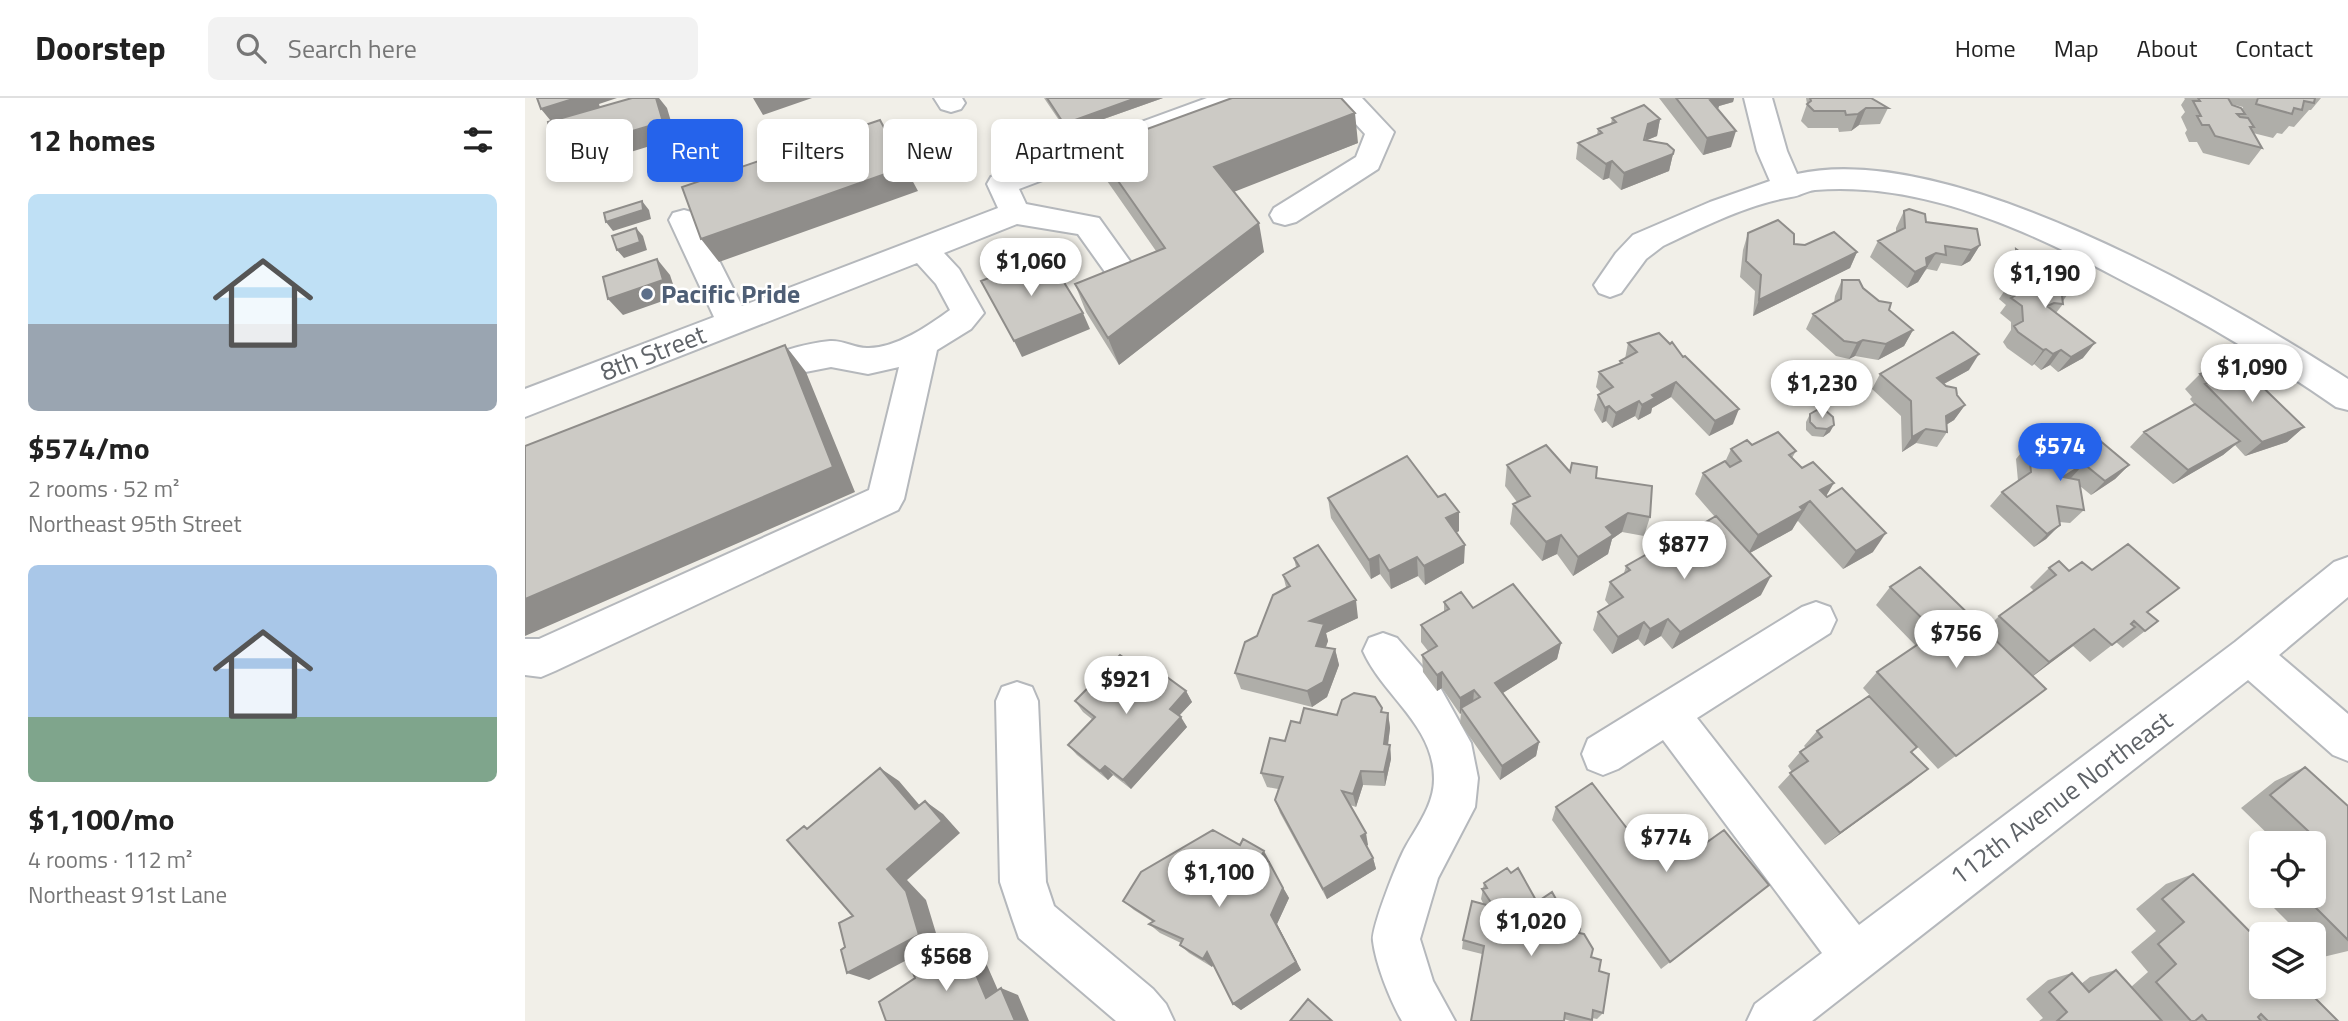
<!DOCTYPE html>
<meta charset="utf-8">
<style>
:root{--surface:#fff;--page:#f2f2f2;--text:#222;--muted:#767676;--line:#e0e0e0;--accent:#2563eb}
body{margin:0;font-family:"Titillium Web",sans-serif;background:var(--page);color:var(--text);height:100vh;display:flex;flex-direction:column;font-size:26px;white-space:nowrap}
*{box-sizing:border-box;margin:0}
p{font-size:23px;color:var(--muted)}
.icon{flex:none;width:38px;height:38px;fill:none;stroke:currentColor;stroke-width:2;stroke-linecap:round;stroke-linejoin:round}
.map{position:relative;flex:1;overflow:hidden}
.side{display:flex;flex-direction:column;background:var(--surface);width:525px}
.side>*{flex:none}
.hud{position:absolute;left:21px;top:21px;width:665px;height:63px;display:flex;gap:14px}
.controls{position:absolute;left:1724px;top:733px;display:grid;gap:14px}
.controls a{display:grid;place-items:center;width:77px;height:77px;border-radius:10px;background:var(--surface);box-shadow:0 4px 10px #0003;font-size:35px}
.price{position:absolute;translate:-50% -60px;padding:0 16px;border-radius:24px;background:#fff;color:#222;font-size:23px;line-height:46px;filter:drop-shadow(0 2px 4px #0008)}
.price::after{content:'';position:absolute;left:50%;top:42px;width:21px;height:16px;margin-left:-10px;background:inherit;clip-path:polygon(0 0,100% 0,50% 100%)}
.price.selected{background:var(--accent);color:#fff}
ul{padding:0;list-style:none}
li{display:grid;align-content:center;gap:14px;height:371px;padding:0 28px}
li span{display:grid;place-items:center;height:217px;border-radius:10px;color:#555}
li>.icon{margin-inline-start:auto}
span .icon{width:126px;height:126px;fill:#fffc;stroke-width:1}
li b{font-size:30px}
h2{display:flex;justify-content:space-between;align-items:center;height:84px;padding:0 28px;font-size:30px}
.pill{padding:0 24px;border-radius:10px;background:var(--surface);box-shadow:0 4px 10px #0003;font-size:24px;line-height:63px}
.pill.selected{background:var(--accent);color:#fff}
header{display:flex;align-items:center;gap:42px;box-sizing:border-box;height:98px;padding:0 35px;background:var(--surface);border-bottom:2px solid var(--line)}
header strong{font-size:33px}
nav{display:flex;gap:38px;margin-inline-start:auto;font-size:24px}
.search{width:490px;height:63px;background:var(--page);display:flex;align-items:center;gap:18px;box-sizing:border-box;padding:0 24px;border-radius:10px;color:var(--muted);font-size:26px}
main{display:flex;flex:1;min-height:0}
.map>svg:first-child{display:block}
.lines{fill:none;stroke-linecap:round;stroke-linejoin:round}
.minor-casing{stroke:#b5b8bc;stroke-width:4}
.minor{fill:#fff;fill-rule:evenodd}
.wall{fill:#afaea9;fill-rule:evenodd}
.shaded-wall{fill:#8f8d8a}
.building{fill:#cccac5;stroke:#8f8d8a;stroke-width:2}
.service-dot{fill:#5c6f8a;stroke:#fff;stroke-width:2.5}
.labels{text-anchor:middle;stroke-width:5;stroke-linejoin:round;paint-order:stroke}
.service-label{font-size:26px;font-weight:bold;fill:#4e5e75;stroke:#fff;text-anchor:start}
.street-label{font-size:26px;fill:#5f6368;stroke:#fff}
</style>
<header>
<strong>Doorstep</strong>
<div class="search"><svg class="icon" aria-label="search" viewBox="0 0 24 24"><circle cx="10" cy="10" r="6"/><path d="M15 15l6 6"/></svg>Search here</div>
<nav><a>Home</a><a>Map</a><a>About</a><a>Contact</a></nav>
</header>
<main>
<section class="side">
<h2>12 homes<svg class="icon" aria-label="filters" viewBox="0 0 24 24"><path d="M4 7h16M4 17h16"/><circle cx="9" cy="7" r="2"/><circle cx="15" cy="17" r="2"/></svg></h2>
<ul>
<li><span style="background:linear-gradient(#bfe0f5 60%,#9aa5b1 0)"><svg class="icon" aria-label="home" viewBox="0 0 24 24"><path d="M3 11l9-7 9 7M6 9v11h12V9"/></svg></span><div><b>$574/mo</b><p>2 rooms · 52 m²</p><p>Northeast 95th Street</p></div></li>
<li><span style="background:linear-gradient(#a9c7e8 70%,#7fa58c 0)"><svg class="icon" aria-label="home" viewBox="0 0 24 24"><path d="M3 11l9-7 9 7M6 9v11h12V9"/></svg></span><div><b>$1,100/mo</b><p>4 rooms · 112 m²</p><p>Northeast 91st Lane</p></div></li>
</ul>
</section>
<div class="map">
<svg width="1823" height="923" viewBox="0 0 1823 923">
<rect width="100%" height="100%" fill="#f1efe8"/>
<g class="lines">
<defs>
<path id="minor" d="M409,0h28l3,5 -4,6 -10,3 -10,-3z
M682,0h41l-4,6 -225,85 7,15 73,14 48,67 -5,8 -11,4 -11,-4 -42,-59 -61,-10 -73,29 15,16 25,44 -13,16 -34,21 -33,149 -6,11 -343,161 -14,6 -16,-2v-36h14l330,-149 30,-123 -31,7 -37,-7 -41,8 -42,15 -12,-4 -5,-9 5,-9c30,-11 62,-24 94,-27 13,-1 24,7 37,7 28,1 61,-22 83,-38l-14,-26 -19,-21 -392,154v-28l189,-72 -45,-97 4,-7 11,-3 11,3 47,93 256,-98 -11,-24 4,-7z
M807,0h30l32,34 -16,37 -82,53 -11,3 -11,-3 -4,-7 4,-7 82,-51 9,-23z
M1219,0h28l15,53 10,23c149,-34 416,119 540,198l11,7v31l-12,-3c-66,-46 -134,-86 -205,-122 -96,-51 -204,-104 -316,-95 -9,1 -15,6 -24,7 -42,7 -89,30 -128,49l-17,13 -25,34 -11,4 -11,-4 -5,-8 22,-32 17,-18 77,-33 60,-21 -13,-30z
M1823,459v40l-69,58 69,59v47l-15,-6 -85,-75 -436,341h-65l8,-17 67,-51 -159,-213 -45,29 -15,6 -15,-6 -6,-15 6,-15 214,-132 14,-5 14,5 6,13 -6,13 -133,85 162,207 376,-283 99,-80z
M858,535l14,5 44,51 30,54 7,35 -3,29 -37,71 -18,61 13,42 22,40h-53c-12,-21 -26,-56 -29,-80 -2,-13 25,-81 33,-95 12,-21 28,-42 28,-67 0,-54 -51,-83 -71,-128l6,-13z
M492,584l15,5 6,14 8,181 8,24 99,83 13,15 8,17h-58l-97,-83 -6,-17 -13,-39 -4,-181 6,-14z"/>
</defs>
<use href="#minor" class="minor-casing"/>
<use href="#minor" class="minor"/>
</g>
<path class="wall" d="M519,0h119l-96,34z
M1134,0h75l-1,4 -14,4 -1,3 13,38 -28,8z
M1281,0h65l17,10 -8,16 -21,1 -8,6 -12,1 -1,-4h-30l-7,-7 6,-17z
M1659,0h137l-10,12h-2l-15,17 -5,-1 -7,8 -5,-1 -4,5 -20,-5 9,15 -13,17 -46,-12 -6,-11h-8l-4,-9 2,-3 -6,-13 4,-5 -4,-7 4,-6zM1706,6l12,3 -1,2 -10,-4z
M1087,20l48,1 -3,17 -11,4 27,14 -4,17 -48,19 -12,-12 -6,2 -27,-21 2,-16 19,-8 1,-6 13,-5z
M833,45l-124,48 30,61 -145,113 -33,-53 -11,-28 81,-33 -51,-73 -10,-30z
M1379,113l22,11 54,23 -10,16 -9,5 -20,-3 -4,8 -10,-2 -2,2 -7,11 -11,6 -37,-31 8,-16 18,-9v-4z
M1223,135l46,11 63,8 -7,16 -97,48 2,-25 -15,-14 3,-27z
M1491,151l32,24 21,19 -6,9v3l-7,9 27,45 -25,14 -8,-7 -9,5 -7,-6 -2,2 -25,-18 -4,-6 8,-12v-8l-11,-9 6,-8 -7,-6 8,-12 -1,-22z
M1317,182l21,8 50,42 -9,16 -26,14 -23,-4 -6,3 -13,-3 -30,-27 7,-15 21,-11 1,-7z
M1103,245l105,81 -24,12 -38,-39 -19,11 -1,5 -13,7 -3,-4 -23,12 -6,-7 -4,2 -8,-13 4,-15 3,-2 -5,-6 3,-15 20,-8 1,-3 5,-2z
M1444,272l-25,14 13,11 8,10 -11,15 -8,5 1,7 -10,15 -21,-4 -14,9 -1,-36 -29,-27 8,-15z
M1675,276l27,2 77,51 -17,15 -42,14 -10,-11 -12,10 -50,29 -43,-37 14,-15 50,-28 -4,-5 2,-2 -7,-8z
M1292,312l13,22 -7,5 -11,-1 -6,-6v-8l4,-8z
M1573,341l31,26 -14,14 -24,16 -11,-9 4,24 -14,13 -11,-1 -13,17 -12,8 -44,-41 12,-14 16,-11 -2,-22 12,-15 27,23z
M1227,347l44,6 -4,7 34,38 47,56 -30,17 -45,-48 -2,1 -4,8 -42,23 11,42 -89,54 -11,-13 -17,10 -6,-7 -26,15 -19,-24 5,-18 11,-7 -4,-5 5,-18 14,-9 2,-7 29,-6 17,-10 5,-11 38,-22 -20,-23 8,-21 22,-11 6,-13z
M982,367l63,7 26,6 54,39 -6,19 -22,-4 -10,7 -4,15 -35,22 -16,-22 -15,7 -32,-37 3,-20 4,-2 -12,-16z
M803,400l131,33 -3,2 8,30 -39,22 -7,-9 -27,13 -11,-15 -9,5 -40,-61z
M769,460l64,60 -32,15 2,8 -2,6 9,2 4,16 -12,32 -15,10 -71,-18 -6,-16 51,-86 -3,-12 13,-8z
M1524,470l20,3 23,-1 66,51 -35,27 -7,-6 -26,20 -17,-16 -40,30 -7,28 -88,65 -75,-81 14,-16 39,-26 -40,-41 14,-18 95,43 14,-14 35,-25 -4,-4z
M919,504l29,6 88,35 -4,16 -54,34 36,49 -3,14 -36,24 -40,-57 1,-10 -1,1 -18,-26 -5,3 -14,-19 -1,-17 6,-4 -7,-9v-17l23,-14z
M624,578l37,15 6,11 -13,14 8,11 -56,62 -18,-14 -5,5 -31,-25 -9,-10 25,-25 -10,-8 -8,-11z
M857,610v4l6,1 2,15 -2,17h2l1,14 -6,27 -22,-1 -7,22 -6,-2 18,40 -2,1 7,12 3,11 -49,30 -47,-86 -5,-13 3,-11 -11,-2 -6,-14 39,-50z
M1292,633l94,21 17,17 -103,76 -47,-58 14,-15 -4,-6 12,-14 6,-4 -2,-2z
M1780,669l43,39v145l-25,6 -10,-9v-14h-13l-38,-38h51v-52h-35l-37,-36 34,-27z
M1031,709l93,50 54,-12 54,50 -96,74 -109,-149z
M745,764l-1,1 20,35 -12,26 24,46 -60,40 -8,-6 -20,-39 -1,2 -23,-14 -9,-8 1,-2 -21,-10 -11,-9 4,-2 -19,-12 -11,-9z
M1736,770v8l-4,-4z
M1668,776l145,147h-299l4,-3 -17,-19 22,-19 24,-7 9,11 9,-7 26,-7 15,17 17,-15 -17,-20 25,-21 -20,-22 30,-25z
M959,785l53,19 34,24 8,7 20,38 4,42 -6,6 -5,-1 -1,3h-21l-6,-2 -82,-65 -20,-5 1,-9 21,-35 -3,-6z
M1736,788v9l-5,-5z"/>
<path class="shaded-wall" d="M51,0h41l-18,6 2,7 -46,15 -14,-17z
M131,0h3l8,10 9,30 -107,33 -15,-17z
M228,0h59l-49,17z
M611,0h27l-96,34 -3,-8z
M1193,0h16l-1,4 -14,4 -3,8 -6,-14z
M1341,10l-7,17 -8,6 7,-17z
M830,15l3,30 -137,54 -7,-30z
M1135,21l-3,17 -12,5 3,-17z
M1211,33l-5,16 -28,8 4,-17z
M1148,56l-4,17 -48,19 3,-17z
M1087,63l-3,17 -6,2 3,-16z
M380,69l13,24 -199,71 -18,-23z
M117,103l7,9 2,9 -38,12 -7,-9z
M734,125l5,29 -145,113 -11,-27z
M111,130l7,8 4,14 -23,8 -7,-8z
M1455,147l-10,16 -9,5 10,-16z
M1332,154l-7,16 -97,48 6,-16z
M1411,155l-18,29 -11,6 8,-16 11,-14z
M132,161l13,16 7,21 -54,19 -15,-16z
M558,215l7,16 -68,28 -8,-16z
M1388,232l-9,16 -26,14 8,-16z
M1338,242l-8,16 -6,3 8,-16z
M1570,245l-12,15 -25,14 13,-15z
M260,247l21,27 49,120 -330,144v-37z
M1521,251l-12,15 -2,2 11,-16z
M1536,252l-11,15 -9,5 12,-16z
M1454,256l-10,16 -42,23 10,-15z
M1151,284l-5,15 -19,11 -1,5 -13,7 4,-15 10,-10z
M1114,303l-4,15 -23,12 4,-15z
M1440,307l-11,15 -18,11 10,-15z
M1084,308l-3,15 -4,2 3,-15z
M1214,311l-6,15 -24,12 6,-15z
M1309,327l-4,7 -7,5 4,-8z
M1779,329l-17,15 -42,14 17,-14z
M1401,331l-10,14 -14,9 10,-15z
M1715,343l-17,14 -50,29 15,-14z
M1559,366l-13,14 -21,13 13,-14z
M1604,367l-14,14 -24,16 14,-14z
M1309,385l-12,20 -2,-13z
M1285,403l-18,29 -44,24 10,-19z
M934,414v19l-14,7 1,-20z
M1103,415l-6,19 -10,7 -4,15 -35,22 5,-19 28,-30z
M1535,427l-14,14 -12,8 13,-13z
M1361,435l-13,19 -30,17 13,-18z
M1036,437l-4,19 -15,7 4,-19z
M940,447l-1,18 -39,22 -1,-19z
M854,457l1,19 -9,5 -2,-19z
M892,459l1,19 -27,13 -2,-18z
M1246,478l-10,19 -89,54 8,-17z
M831,502l2,18 -32,15 2,8 -8,21 -10,-41z
M1143,521l-7,17 -17,10 6,-17z
M1119,524l-6,17 -26,15 6,-17z
M1569,531l-21,17 -44,33 20,-17z
M1036,545l-4,16 -64,40 2,-16z
M810,551l4,16 -12,32 -15,10 -5,-16z
M917,574v16l-5,3v-16z
M949,592l-1,15 -12,3v5l-1,1v-16z
M661,593l6,11 -16,17 -6,-10z
M863,615l2,15 -4,31 -2,-15z
M656,619l6,10 -56,62 -8,-9z
M1014,644l-3,14 -36,24 2,-14z
M865,647l1,14 -6,27 -1,-14z
M580,668l8,9 -5,5 -8,-9z
M355,670l19,13 34,40 -18,-12z
M1403,671l-17,14 -86,62 15,-12z
M836,673l2,14 -7,22 -3,-13z
M400,703l18,13 17,19 -53,47 19,20 13,43 -70,37 -22,-7 40,-104z
M841,735l2,12 -5,3 -2,-12z
M739,753l6,11 -1,1 20,35 -12,26 24,46 -60,40 -8,-6 38,-89 -10,-58z
M848,760l3,11 -49,30 -4,-10z
M436,841l18,8 25,57 -18,-6z
M682,854l9,8 -4,7 -9,-8z
M476,890l17,7 11,26h-14z"/>
<path class="building" d="M12,0h39l-35,11z
M107,0h24l7,24 -109,32 -6,-32z
M522,0h89l-72,26z
M707,0h109l14,15 -141,54 45,56 -151,115 -33,-54 90,-36 -70,-100z
M1151,0h42l-8,2 26,31 -29,7z
M1285,0h61l17,10h-22l-8,6 -12,1 -1,-4h-31l-7,-7 4,-3z
M1673,0h30l4,7 9,3 4,6h-8l3,3 8,1 6,9h-4l12,21 -47,-12 -6,-11h-7l-5,-9h4l-8,-15h7z
M1733,0h57l-1,5 -10,-2 -2,9 -8,-2 -2,6 -36,-10z
M1119,7l16,14 -12,5 -4,16 23,4 7,6 -1,4 -49,19 -12,-12 -6,3 -28,-21 24,-10 -4,-4 18,-7 -4,-4z
M355,22l25,47 -204,72 -19,-52z
M117,103l1,9 -37,12 -2,-9z
M1384,111l16,5 1,8 51,7 3,16 -9,5 -26,-4 1,9 -10,-2 -10,5 1,8 -12,6 -37,-31 27,-13 -1,-17z
M1253,122l16,14v10l11,1 29,-13 23,20 -98,48 2,-25 -15,-14 2,-28z
M111,130l4,14 -23,8 -5,-14z
M1491,151l15,11 16,3 1,10 21,19 -7,4 1,8 -9,-1 -7,3 48,37 -24,14 -10,-7 -8,4 -7,-5 -3,1 -25,-18 -4,-6 9,-5 -1,-15 -11,-8 10,-6 -11,-9 8,-5z
M522,157l36,58 -69,28 -33,-60z
M132,161l6,21 -55,19 -5,-22z
M1317,182h17l4,8 16,13 12,2 -2,7 24,20 -27,14 -23,-4 -6,3 -13,-2 -31,-27 28,-15z
M1428,234l26,22 -42,24 9,8 10,2 1,7 8,10 -19,11 1,16 -21,-3 -14,8 -1,-36 -31,-27z
M1134,235l11,11 2,-2 11,15 2,-1 54,53 -24,12 -39,-39 -24,13 3,3 -13,7 -3,-4 -23,12 -7,-7 -4,2 -7,-13 15,-8 -14,-15 23,-9 -2,-2 17,-9 -9,-9z
M260,247l48,122 -308,132v-153z
M1694,270l8,8 18,-6 59,57 -42,15 -57,-58 4,-1 -9,-9z
M1670,306l45,37 -52,29 -44,-38z
M1292,312l9,1 7,6 1,8 -7,4 -11,-1 -6,-6v-8z
M1253,334l18,19 -7,4 13,13 11,-6 21,21 -14,7 7,7 15,-9 44,45 -30,18 -46,-50 -10,6 3,3 -45,25 -55,-62 22,-12 5,6 11,-6 -10,-12 16,-9 5,5z
M1573,341l31,26 -24,16 -21,-17 -21,13 16,3 5,30 -27,-4 3,19 -13,9 -45,-42 29,-20 -3,-28 10,8 15,3 2,12z
M1021,347l24,27 2,-9 25,4 -1,11 56,8 -2,31 -22,-4 -22,14 7,8 -35,22 -17,-22 -15,7 -33,-38 17,-8 -23,-31z
M882,358l31,41 7,-3 14,18 -13,6 19,27 -41,21 -7,-9 -28,14 -10,-16 -10,5 -41,-62z
M1191,418l55,60 -91,56 -12,-13 -18,10 -6,-7 -26,15 -20,-25 25,-15 -13,-15 20,-12 -4,-4 23,-13 6,7 27,-16 -5,-5z
M1603,446l51,44 -32,24 11,9 -13,10 -11,-10 -3,3 4,3 -23,18 -18,-16 -45,33 -50,-46 57,-41 -7,-7 10,-7 10,10 13,-9 10,8z
M793,447l38,55 -46,21 14,3 -8,22 19,3 -12,33 -16,9 -72,-18 10,-31 12,-6 16,-41 17,-9 -7,-11 16,-9 -5,-8z
M1395,469l126,122 -90,67 -79,-84 59,-40 -46,-45z
M988,486l48,59 -66,40 44,59 -37,24 -41,-58 19,-11 -6,-7 -14,8 -18,-26 -5,3 -15,-20 15,-9 -16,-21 28,-16 -5,-7 17,-10 12,16z
M595,557l29,21 7,-7 30,22 -16,18 11,8 -58,63 -18,-14 -5,5 -32,-26 27,-28 -20,-16z
M829,595l21,4 7,11 -1,4 7,1 -4,31 6,1 -6,27 -23,-1 -8,23 -11,-3 24,42 -5,3 12,22 -50,31 -48,-89 8,-23 -22,-4 9,-35 15,3 6,-20 9,2 4,-15 33,7 5,-15z
M1344,598l48,51 -6,5 17,17 -88,64 -50,-60 18,-12 -8,-9 22,-15 -5,-6z
M1780,669l43,39v134l-44,-44h9v-41l11,-9 -54,-51z
M355,670l35,41 10,-8 17,20 -55,48 19,22 13,44 -72,38 -6,-23 4,-3 -6,-24 14,-7 -66,-76 17,-14 3,3z
M1067,685l57,74 41,-29 13,17 21,-15 45,55 -99,77 -114,-155z
M688,732l27,15 3,-6 21,12 -3,6 8,5 14,26 -12,27 25,47 -63,42 -26,-52 -4,7 -23,-14 3,-6 -34,-15 5,-3 -31,-20 18,-29z
M982,770l4,5 7,-5 19,34 15,-10 19,34 9,3 -1,4 5,1 9,15 -2,8 10,3 -2,11 10,3 -6,39 -10,-3 -1,10 -27,-7 -1,8h-93l13,-75 -21,-6 9,-39 22,6 -12,-18 5,-1 -3,-5z
M1668,776l68,69v44h43l34,34h-70l-7,-7 -3,3 3,4h-54l-5,-6 -7,6h-4l-35,-39 20,-18 -18,-20 26,-22 -22,-23z
M436,841l25,59 15,-10 14,33h-129l-7,-19 36,-24 -3,-8z
M1591,872l46,51h-105l10,-9 -18,-20 23,-19 17,19z
M783,901l24,22h-42z"/>
<circle class="service-dot" cx="122" cy="196" r="7"/>
<g class="labels">
<g class="service-label">
<text x="136" y="205">Pacific Pride</text>
</g>
<g class="street-label">
<text transform="translate(128 255) rotate(-21)" y="9">8th Street</text>
<text transform="translate(1536 700) rotate(-37)" y="9">112th Avenue Northeast</text>
</g>
</g>
</svg>
<div class="controls">
<a><svg class="icon" aria-label="locate" viewBox="0 0 24 24"><circle cx="12" cy="12" r="6"/><path d="M12 2v4M12 18v4M2 12h4M18 12h4"/></svg></a>
<a><svg class="icon" aria-label="layers" viewBox="0 0 24 24"><path d="M12 4l9 5-9 5-9-5zM3 14l9 5 9-5"/></svg></a>
</div>
<b class="price" style="left:506px;top:200px">$1,060</b>
<b class="price" style="left:1520px;top:212px">$1,190</b>
<b class="price" style="left:1727px;top:306px">$1,090</b>
<b class="price" style="left:1297px;top:322px">$1,230</b>
<b class="price selected" style="left:1535px;top:385px">$574</b>
<b class="price" style="left:1159px;top:483px">$877</b>
<b class="price" style="left:1431px;top:572px">$756</b>
<b class="price" style="left:601px;top:618px">$921</b>
<b class="price" style="left:1141px;top:776px">$774</b>
<b class="price" style="left:694px;top:811px">$1,100</b>
<b class="price" style="left:1006px;top:860px">$1,020</b>
<b class="price" style="left:421px;top:895px">$568</b>
<div class="hud">
<a class="pill">Buy</a>
<a class="pill selected">Rent</a>
<a class="pill">Filters</a>
<a class="pill">New</a>
<a class="pill">Apartment</a>
</div>
</div>
</main>
